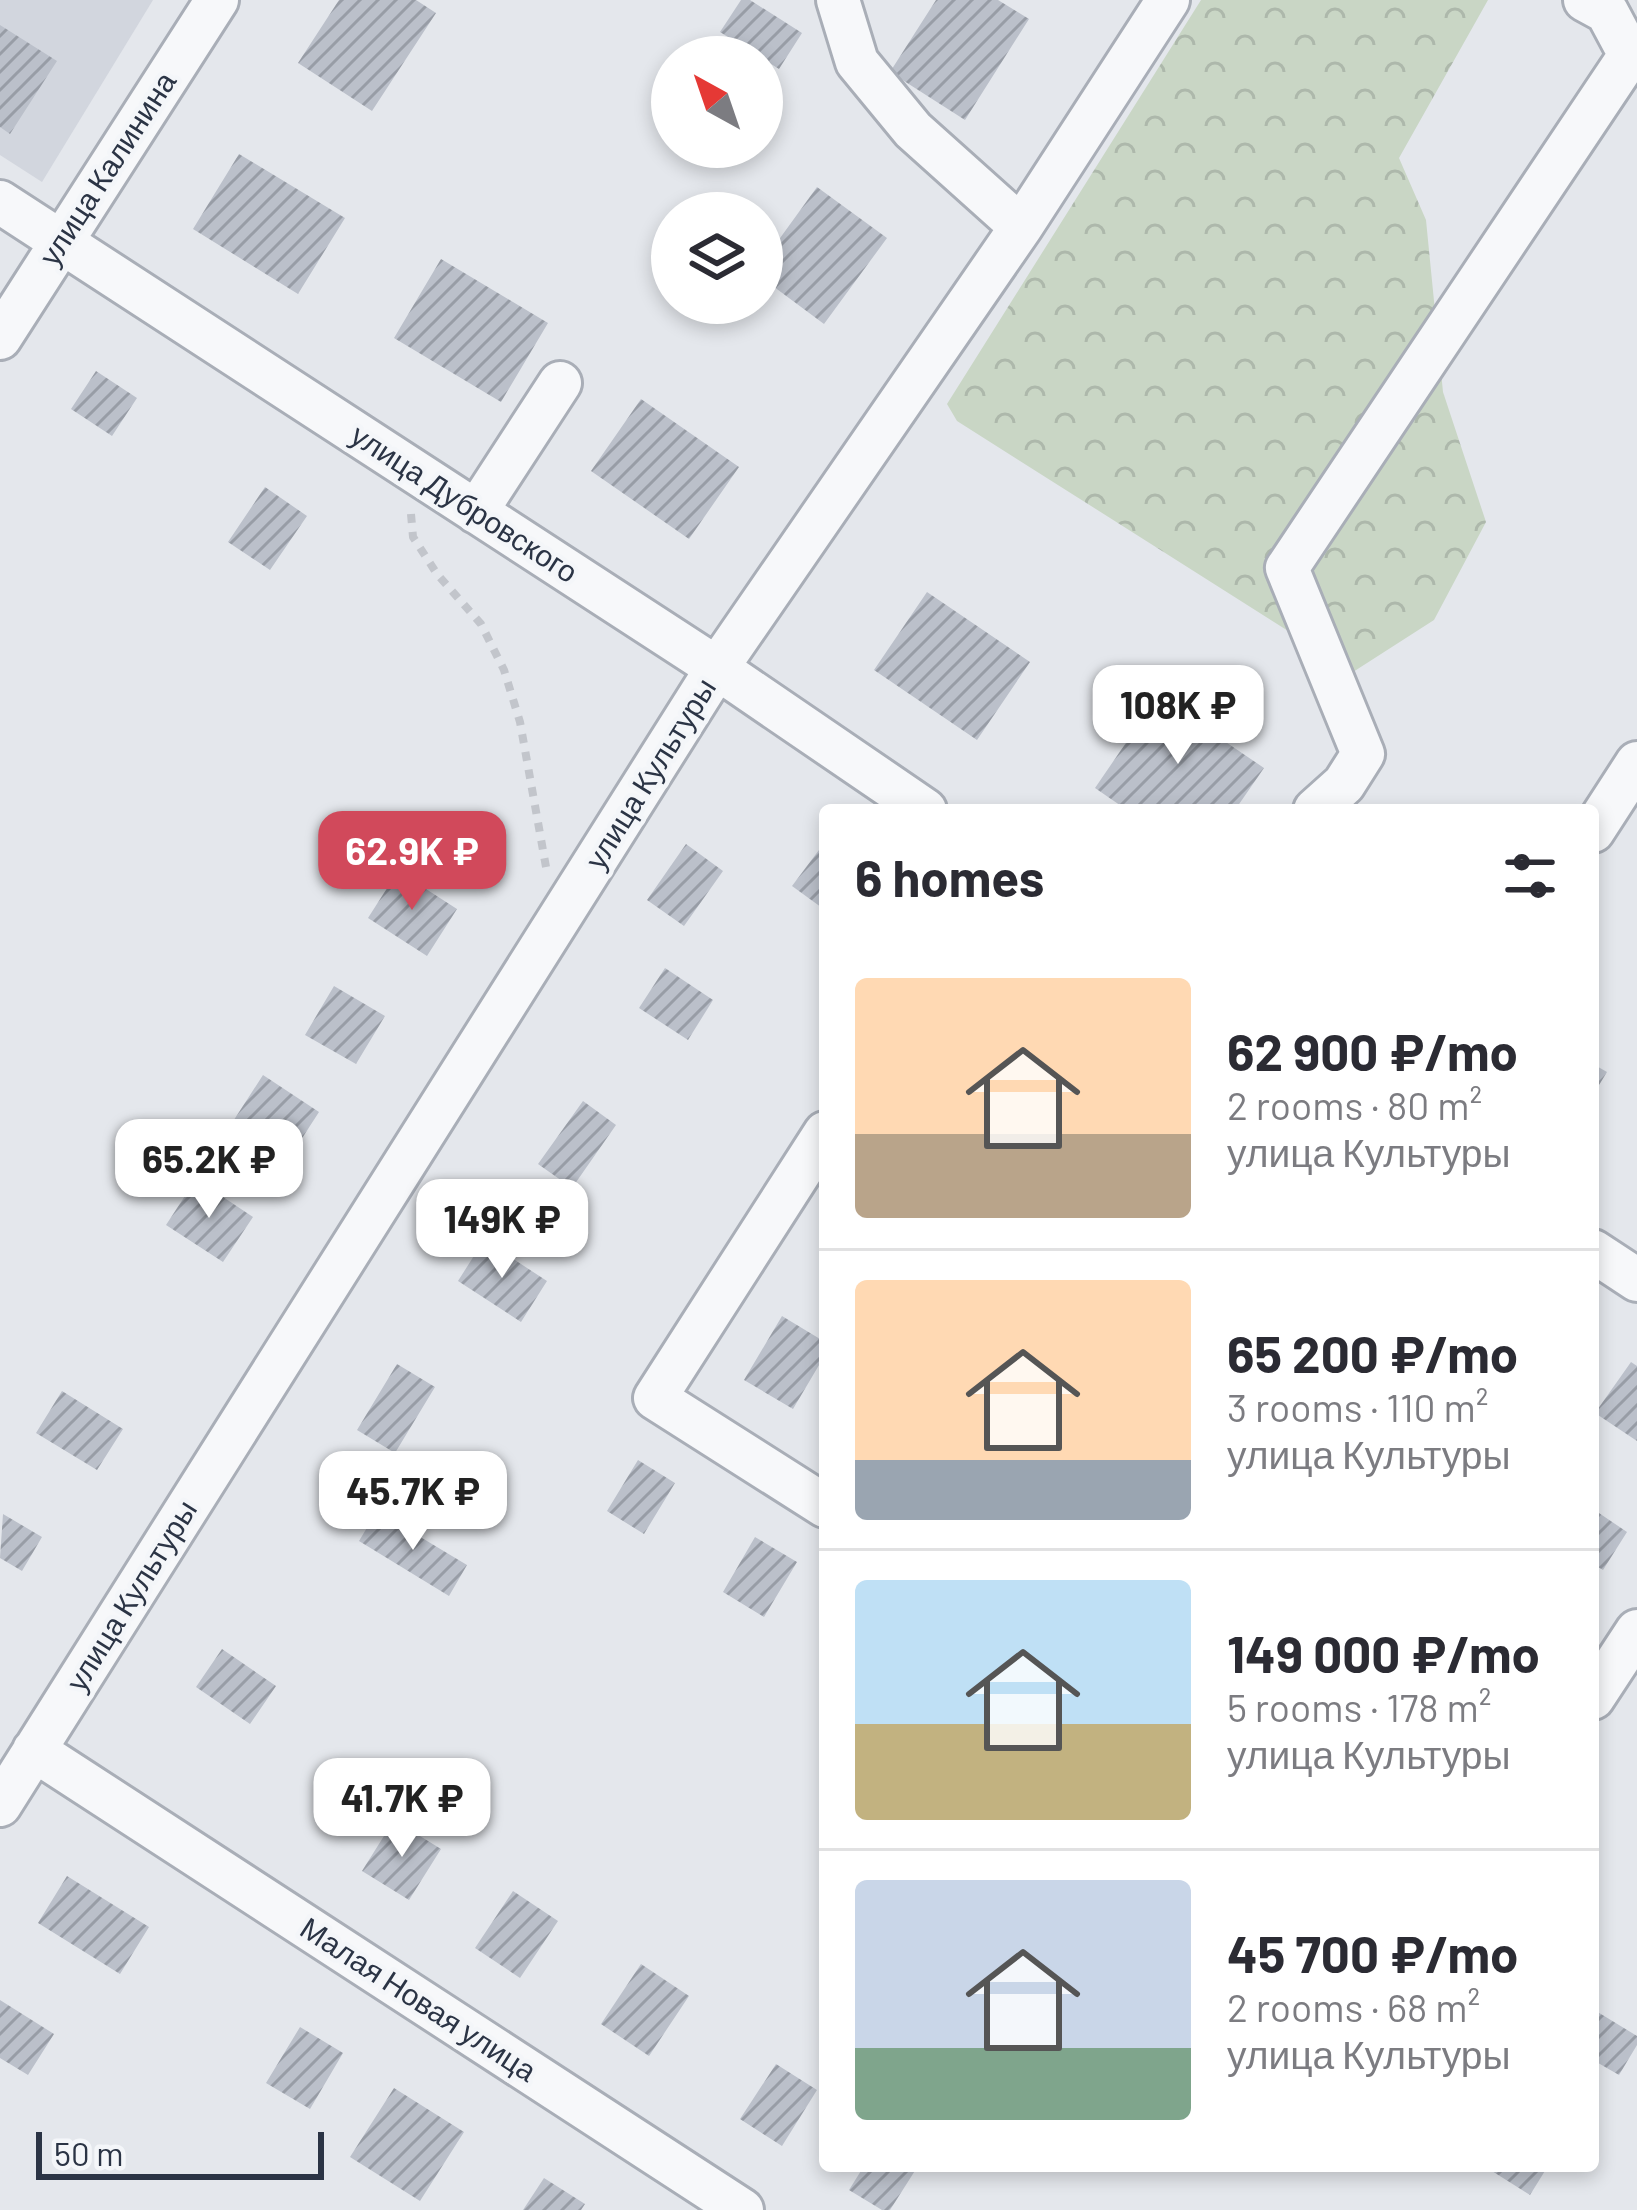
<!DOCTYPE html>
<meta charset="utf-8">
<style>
:root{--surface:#fff;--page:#f7f7f7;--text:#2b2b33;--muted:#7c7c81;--line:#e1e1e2;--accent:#d1495b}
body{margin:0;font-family:Barlow,sans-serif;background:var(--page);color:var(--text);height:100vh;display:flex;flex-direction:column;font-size:45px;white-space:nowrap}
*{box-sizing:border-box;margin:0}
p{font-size:39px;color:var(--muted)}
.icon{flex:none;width:66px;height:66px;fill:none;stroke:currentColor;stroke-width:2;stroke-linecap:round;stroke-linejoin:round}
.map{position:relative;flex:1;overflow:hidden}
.sheet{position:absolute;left:819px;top:804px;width:780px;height:1368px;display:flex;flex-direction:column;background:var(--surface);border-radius:12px;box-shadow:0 6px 18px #0003}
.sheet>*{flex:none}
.needle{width:78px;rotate:320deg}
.tools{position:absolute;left:651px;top:36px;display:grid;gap:24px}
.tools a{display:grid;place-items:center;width:132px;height:132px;border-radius:50%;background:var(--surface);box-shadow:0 6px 18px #0003;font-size:60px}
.scale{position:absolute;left:36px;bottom:30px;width:288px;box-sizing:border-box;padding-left:12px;border:6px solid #2b3445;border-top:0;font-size:33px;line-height:42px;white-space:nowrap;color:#2b3445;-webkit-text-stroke:9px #f4f6f9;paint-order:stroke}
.price{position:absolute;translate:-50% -102px;padding:0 27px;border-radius:24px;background:#fff;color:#222;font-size:39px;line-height:78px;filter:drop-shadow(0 3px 6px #0008)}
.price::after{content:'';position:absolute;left:50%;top:72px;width:36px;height:27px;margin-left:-18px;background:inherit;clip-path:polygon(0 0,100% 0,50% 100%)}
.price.active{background:var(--accent);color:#fff}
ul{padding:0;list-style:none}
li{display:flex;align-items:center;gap:36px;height:300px;padding:0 36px}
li+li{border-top:3px solid var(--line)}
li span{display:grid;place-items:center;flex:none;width:336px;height:240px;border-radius:12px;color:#555}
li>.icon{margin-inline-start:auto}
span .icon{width:144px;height:144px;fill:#fffc;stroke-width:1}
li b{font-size:51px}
h2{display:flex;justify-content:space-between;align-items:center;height:144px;padding:0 36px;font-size:51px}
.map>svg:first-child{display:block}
.built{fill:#d2d6de}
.forest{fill:url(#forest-crowns)}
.building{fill:url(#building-hatch)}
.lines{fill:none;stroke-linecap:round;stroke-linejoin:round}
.minor-casing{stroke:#a9aeb7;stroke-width:48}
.path{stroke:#c2c5cb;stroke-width:8;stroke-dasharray:9 9;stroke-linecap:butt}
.minor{stroke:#f7f8fa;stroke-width:42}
.labels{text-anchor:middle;stroke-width:9;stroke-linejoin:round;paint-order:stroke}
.street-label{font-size:30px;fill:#2b3445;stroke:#f4f6f9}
</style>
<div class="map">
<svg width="1637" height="2210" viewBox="0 0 1637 2210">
<defs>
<pattern id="forest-crowns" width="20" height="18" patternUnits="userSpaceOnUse" patternTransform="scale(3)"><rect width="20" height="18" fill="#c9d6c5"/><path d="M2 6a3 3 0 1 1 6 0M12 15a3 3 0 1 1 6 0" fill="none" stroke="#adb8ab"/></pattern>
<pattern id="building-hatch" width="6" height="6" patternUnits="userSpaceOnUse" patternTransform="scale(3)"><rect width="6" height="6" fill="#bbc0ca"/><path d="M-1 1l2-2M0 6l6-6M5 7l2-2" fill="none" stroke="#989da6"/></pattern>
</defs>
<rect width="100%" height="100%" fill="#e4e7ec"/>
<path class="built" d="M0,0h153l-111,182 -42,-27z"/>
<path class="forest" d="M1201,0h287l-89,158 27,62 17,172 43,130 -52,98 -81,52 -396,-251 -10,-17z"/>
<path class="building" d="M339,0h77l20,13 -64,98 -74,-48z
M741,0h9l52,33 -23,36 -59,-37z
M936,0h62l31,19 -64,101 -75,-48z
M0,25l57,36 -47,73 -10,-7z
M239,154l106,64 -47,76 -105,-65z
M817,187l70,51 -63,86 -62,-46v-15z
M441,259l107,64 -47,79 -107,-64z
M96,371l41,27 -25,38 -41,-27z
M641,399l98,68 -50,72 -98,-68z
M265,487l42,29 -37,54 -42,-28z
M927,592l103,70 -53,78 -103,-70z
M1158,696l106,72 -29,42h-108l-32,-22z
M825,842v68l-33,-24z
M686,844l37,27 -39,55 -37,-26z
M398,871l59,38 -30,47 -59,-38z
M665,968l48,32 -25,40 -49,-32z
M334,986l51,30 -29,48 -51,-29z
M1593,1064l14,8 -14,23z
M263,1075l56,37 -33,51 -56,-37z
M583,1101l33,24 -44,63 -34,-24z
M196,1179l57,38 -30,45 -57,-37z
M484,1240l63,41 -26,41 -63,-41z
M782,1316l43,26v13l-32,54 -49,-29z
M1631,1362l6,4v75l-42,-28z
M397,1364l38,23 -40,66 -38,-23z
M62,1391l61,38 -26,41 -61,-37z
M638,1460l37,23 -31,51 -37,-23z
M1593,1509l34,23 -24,38 -10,-6z
M377,1511l90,54 -18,31 -90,-55z
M3,1514l39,23 -20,34 -22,-13z
M755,1537l42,25 -33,55 -41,-25z
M222,1649l54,37 -26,38 -54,-37z
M394,1820l47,29 -32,51 -47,-29z
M67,1876l82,51 -29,47 -82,-51z
M513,1891l45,30 -38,57 -45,-30z
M641,1964l48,32 -40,60 -48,-32z
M0,2000l54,34 -26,41 -28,-17z
M1596,2011l41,25v9l-18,30 -26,-15v-43z
M300,2027l43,26 -33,56 -44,-26z
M776,2064l41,26 -35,56 -42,-27z
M394,2088l70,44 -44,69 -70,-44z
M864,2166h54l-28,44h-8l-33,-20z
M1484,2166h64l-18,29z
M544,2178l41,26 -4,6h-58z"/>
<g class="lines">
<defs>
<path id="minor" d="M838,0l19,62 56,68 108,97
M0,202l717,466 208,142
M0,338l217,-338
M476,512l84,-129
M1315,810l29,-26 19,-30 -76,-186 343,-513 -23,-43 -22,-12
M1593,831l44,-68
M825,1133l-170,265 170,108
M1593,1251l44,29
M1593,1698l44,-67
M34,1750l708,460
M0,1805l717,-1137 304,-441 147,-227"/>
</defs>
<use href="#minor" class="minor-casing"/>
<path class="path" d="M411,514l2,23 24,37 44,50 23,46 16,52 26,145"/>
<use href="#minor" class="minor"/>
</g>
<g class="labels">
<g class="street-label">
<text transform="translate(108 169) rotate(-57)" y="10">улица Калинина</text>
<text transform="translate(464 504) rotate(33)" y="10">улица Дубровского</text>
<text transform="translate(651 774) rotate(-58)" y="10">улица Культуры</text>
<text transform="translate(132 1596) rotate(-58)" y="10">улица Культуры</text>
<text transform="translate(418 2000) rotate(33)" y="10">Малая Новая улица</text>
</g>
</g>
</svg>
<div class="tools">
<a><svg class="needle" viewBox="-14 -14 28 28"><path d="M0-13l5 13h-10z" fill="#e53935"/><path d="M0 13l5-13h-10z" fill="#7c7c81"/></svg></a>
<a><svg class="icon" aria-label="layers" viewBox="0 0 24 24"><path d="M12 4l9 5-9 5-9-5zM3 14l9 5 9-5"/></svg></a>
</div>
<div class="scale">50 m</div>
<b class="price" style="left:1178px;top:767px">108K ₽</b>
<b class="price active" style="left:412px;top:913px">62.9K ₽</b>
<b class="price" style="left:209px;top:1221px">65.2K ₽</b>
<b class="price" style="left:502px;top:1281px">149K ₽</b>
<b class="price" style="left:413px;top:1553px">45.7K ₽</b>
<b class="price" style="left:402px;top:1860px">41.7K ₽</b>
<section class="sheet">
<h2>6 homes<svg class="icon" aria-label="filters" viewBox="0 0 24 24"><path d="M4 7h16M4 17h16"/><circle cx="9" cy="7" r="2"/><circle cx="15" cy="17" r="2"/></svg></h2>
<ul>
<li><span style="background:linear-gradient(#ffd9b3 65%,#b9a48a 0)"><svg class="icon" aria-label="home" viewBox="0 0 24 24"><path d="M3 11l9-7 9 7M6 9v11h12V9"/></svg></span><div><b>62 900 ₽/mo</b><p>2 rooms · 80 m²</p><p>улица Культуры</p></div></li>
<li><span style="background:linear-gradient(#ffd9b3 75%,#9aa5b1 0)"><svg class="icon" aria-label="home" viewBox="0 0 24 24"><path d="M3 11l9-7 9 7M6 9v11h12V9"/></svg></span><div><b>65 200 ₽/mo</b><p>3 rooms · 110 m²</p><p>улица Культуры</p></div></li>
<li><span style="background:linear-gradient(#bfe0f5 60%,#c2b280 0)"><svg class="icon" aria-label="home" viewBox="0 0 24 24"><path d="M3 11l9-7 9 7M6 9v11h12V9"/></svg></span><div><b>149 000 ₽/mo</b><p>5 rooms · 178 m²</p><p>улица Культуры</p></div></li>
<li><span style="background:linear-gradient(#c9d6e8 70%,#7fa58c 0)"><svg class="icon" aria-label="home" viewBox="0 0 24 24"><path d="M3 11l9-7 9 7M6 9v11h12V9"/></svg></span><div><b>45 700 ₽/mo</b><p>2 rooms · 68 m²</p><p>улица Культуры</p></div></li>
</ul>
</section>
</div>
